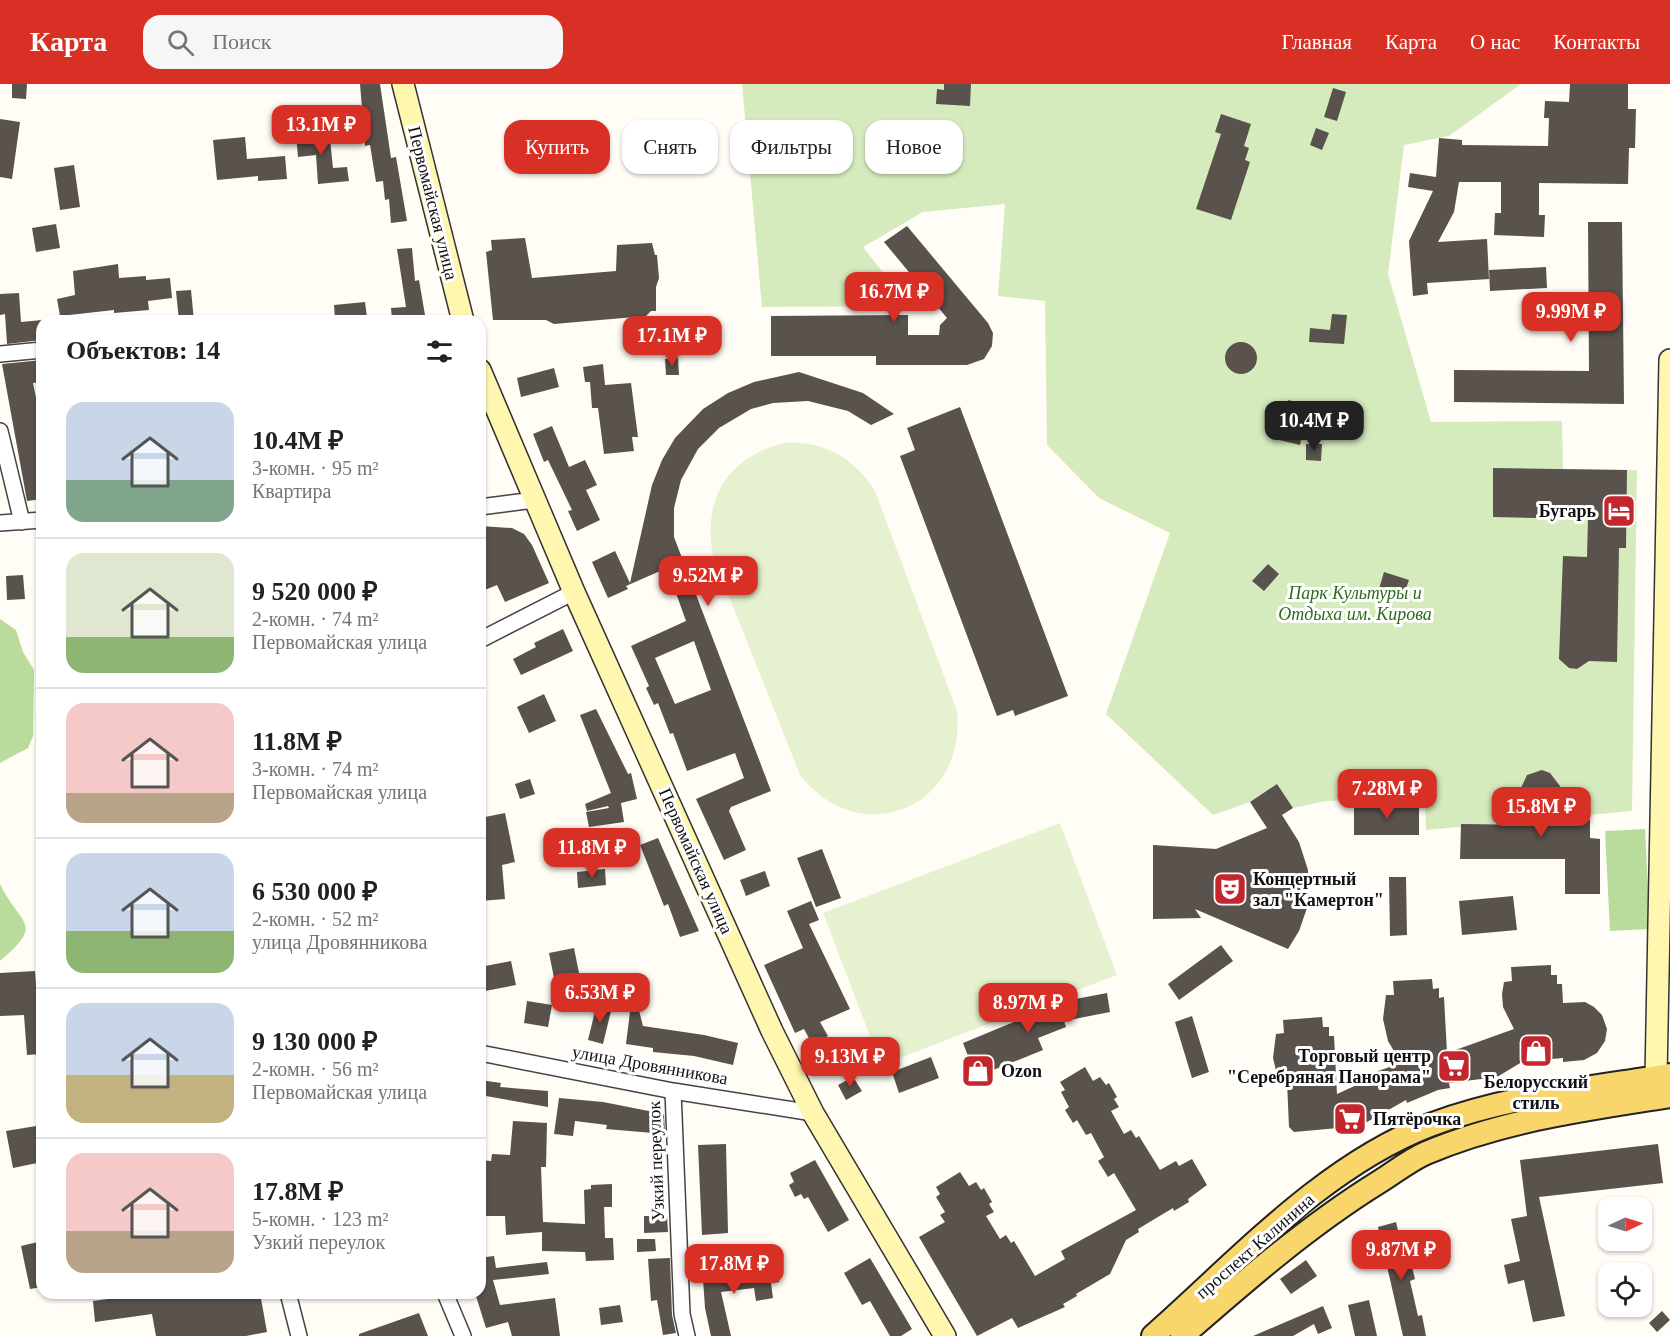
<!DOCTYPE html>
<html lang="ru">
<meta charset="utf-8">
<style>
:root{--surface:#fff;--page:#f6f6f6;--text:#202124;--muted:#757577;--line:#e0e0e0;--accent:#d93025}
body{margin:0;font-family:Georgia,serif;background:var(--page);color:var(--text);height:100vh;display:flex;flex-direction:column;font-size:22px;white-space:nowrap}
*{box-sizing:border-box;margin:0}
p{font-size:20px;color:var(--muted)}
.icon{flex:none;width:33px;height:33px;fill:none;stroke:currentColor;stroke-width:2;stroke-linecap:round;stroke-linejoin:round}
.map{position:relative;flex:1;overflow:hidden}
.sheet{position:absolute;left:36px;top:231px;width:450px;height:984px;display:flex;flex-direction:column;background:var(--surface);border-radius:18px;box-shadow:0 2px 4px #0004}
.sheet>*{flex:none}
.top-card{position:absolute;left:504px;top:36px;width:570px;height:54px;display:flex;gap:12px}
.needle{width:39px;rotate:86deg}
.controls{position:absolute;left:1598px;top:1113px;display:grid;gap:12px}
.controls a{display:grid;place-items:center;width:54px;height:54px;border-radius:12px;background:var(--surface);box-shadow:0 2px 4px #0004;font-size:30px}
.price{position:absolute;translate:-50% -51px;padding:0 14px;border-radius:12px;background:var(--accent);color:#fff;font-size:20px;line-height:39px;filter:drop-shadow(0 2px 3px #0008)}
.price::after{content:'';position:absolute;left:50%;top:36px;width:18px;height:14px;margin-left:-9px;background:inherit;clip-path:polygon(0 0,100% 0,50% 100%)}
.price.current{background:#222;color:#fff}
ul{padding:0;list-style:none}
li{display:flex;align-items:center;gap:18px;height:150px;padding:0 30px}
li+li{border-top:2px solid var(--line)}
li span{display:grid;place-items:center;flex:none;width:168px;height:120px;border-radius:18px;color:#555}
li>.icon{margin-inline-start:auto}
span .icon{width:72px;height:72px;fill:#fffc;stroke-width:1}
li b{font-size:26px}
h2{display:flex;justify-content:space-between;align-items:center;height:72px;padding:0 30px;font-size:26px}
.tag{padding:0 21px;border-radius:18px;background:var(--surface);box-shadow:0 2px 4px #0004;font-size:21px;line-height:54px}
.tag.current{background:var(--accent);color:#fff}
header{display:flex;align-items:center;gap:36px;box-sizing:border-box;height:84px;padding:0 30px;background:var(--accent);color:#fff}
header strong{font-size:28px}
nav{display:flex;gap:33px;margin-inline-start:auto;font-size:21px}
.search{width:420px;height:54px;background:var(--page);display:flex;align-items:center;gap:15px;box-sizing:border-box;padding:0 21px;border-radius:18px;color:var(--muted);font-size:22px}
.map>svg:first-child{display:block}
.green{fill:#d5ebbd}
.forest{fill:#b9dc9c}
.pitch{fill:#e6f2cf}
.building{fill:#5a524d;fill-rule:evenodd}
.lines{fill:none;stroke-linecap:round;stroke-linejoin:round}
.street-casing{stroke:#444;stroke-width:18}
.secondary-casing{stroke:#333;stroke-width:24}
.primary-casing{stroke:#222;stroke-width:26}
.street{stroke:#fff;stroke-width:15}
.secondary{stroke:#fff6b0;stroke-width:21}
.primary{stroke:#f9d66b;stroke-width:22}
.labels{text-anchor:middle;stroke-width:6;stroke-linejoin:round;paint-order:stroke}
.street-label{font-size:18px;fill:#111;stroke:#fff}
.poi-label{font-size:18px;font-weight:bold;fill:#111;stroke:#fff;text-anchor:start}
.park-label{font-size:18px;font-style:italic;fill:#2f6b1f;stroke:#fff}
</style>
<header>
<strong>Карта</strong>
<div class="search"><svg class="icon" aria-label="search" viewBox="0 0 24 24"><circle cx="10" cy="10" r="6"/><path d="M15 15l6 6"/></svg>Поиск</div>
<nav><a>Главная</a><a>Карта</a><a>О нас</a><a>Контакты</a></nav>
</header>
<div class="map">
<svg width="1670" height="1252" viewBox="0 0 1670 1252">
<rect width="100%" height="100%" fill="#fffdf5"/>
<path class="green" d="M742,0h779l-72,52 -45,9 -16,129 43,148 131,-1 1,48 74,1 -5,341 -206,19 -1,-32 -100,3 -32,7 -16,-23 -27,17 -37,13 -107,-101 64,-181 -71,-35 -52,-53 -2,-144 -47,-5 7,-92 -82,8 -60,35 46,59 -147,1z"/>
<path class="forest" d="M0,535l16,11 7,22 11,18 -1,66 -5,12 -28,15z
M1645,745l5,100 -40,2 -5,-100z
M0,800c20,42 46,38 0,77z"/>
<path class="pitch" d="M785,359c40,-2 69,15 90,48l82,220c10,97 -97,141 -157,64l-87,-219c-11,-57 15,-100 72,-113z
M1060,739l57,152 -236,90 -58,-152z"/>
<path class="building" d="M12,0h15l-1,15 -14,-1z
M360,0h20l11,74 5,-1 11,64 -16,2 -2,-24 -4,1 -2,-19 -7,1 -6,-37 -5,1z
M944,0h27l-1,22 -34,-2 1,-15 7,1z
M1570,0h58v25h8l-1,39h-6l-1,36 -89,-1v32h6l-1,22 -50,-2 1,-22h6v-31h-42l-5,30 -16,30 49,-3 2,40 -62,4 1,11 -15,2 -4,-55 24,-50 -25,-4 2,-14 26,4 3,-39 23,2v5l86,1 1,-28h-5l1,-17 24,1z
M1333,4l13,4 -9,29 -13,-4z
M1221,30l30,10 -7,22 5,2 -4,12 5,2 -19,58 -35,-11 25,-75 -6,-2z
M0,35l20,3 -8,57 -12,-2z
M1316,44l13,5 -7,17 -12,-5z
M329,46l4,38 14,-1 2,14 -31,3 -2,-29 -18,2 -2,-23z
M245,53l2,22 38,-3 2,23 -29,2v-5l-41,4 -4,-40z
M74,81l6,42 -20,3 -6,-42z
M1588,138h34l2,182 -170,-2v-32l135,1z
M56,140l4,24 -24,4 -4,-24z
M907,142l81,97 5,10 -1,13 -8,13 -17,6h-91v-9h-105v-40l137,-1v20h31l1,-10 7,-7 -63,-76z
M525,154l7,40 84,-7 1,-26 35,-2 3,12h2l2,23 -3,9v24h-5l-5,5 -92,8 -8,-4h-53l-7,-68 6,-2 -1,-10z
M412,164l3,33 4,-1 7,41h-34l-1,-13 15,-1 -9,-58z
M118,180l1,14 27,-2v4l24,-2 2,20 -24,3 1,9 -35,3v-3l-54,6 -3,-17 18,-4 -2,-24z
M1546,183l1,21 -57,3 -1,-21z
M191,206l3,31h-15l-3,-30z
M19,209l2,29 21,-2v20l-35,4 -2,-30 -5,1v-21z
M365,218l2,15 -32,2 -1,-14z
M1332,230l15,1 -3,29 -35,-2 1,-14 20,2z
M1225 274a16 16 0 1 1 32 0a16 16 0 1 1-32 0Z
M678,274l1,17h-13l-1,-16z
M42,276v22l-9,1 9,44v72l-15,2 -25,-137z
M603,280l2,21 26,-2 7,54h-6l2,14 -30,3 -6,-46h-6l-2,-26h-5l-2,-15z
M554,284l5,19 -38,10 -4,-19z
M799,288l64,21 31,21 -23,11 -23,-14 -40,-10 -35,2 -22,6 -32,19 -21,21 -17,31 -7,28v29l97,254 -40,16 -2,4 17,39 -22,10 -28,-61 48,-21 -9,-25 -48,18 -14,-38 -3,1 -12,-31 -4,2 -8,-17 3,-2 -18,-40 55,-25 -19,-53 -41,18 2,3 -20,9 -16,-36 23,-11 15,32 22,-98 10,-25 13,-22 28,-29 25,-16 26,-11zM694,557l17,49 -36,14 -20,-46z
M1288,316l21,5 -9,40 -21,-5z
M960,323l108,289 -53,20 -2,-6 -16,6 -97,-260 15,-6 -8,-22z
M552,342l17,41 16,-7 12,25 -11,5 14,30 -23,11 -9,-20 4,-1 -24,-50 -4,2 -11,-28z
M1306,360h16l-1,17 -15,-1z
M1493,384l134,2 -1,78h-7l-2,114 -28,-1 -12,8 -8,-1 -10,-9 4,-103 24,1 1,-38 -95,-2z
M480,442l32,2 12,6 8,11 17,38 -44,19 -8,-17 -17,7z
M1268,480l11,10 -15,17 -12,-10z
M1384,488l25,8 -6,17 -24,-8z
M23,491l2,24 -18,1 -1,-24z
M563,545l10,22 -52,24 -8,-16 23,-12 -2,-4z
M544,610l12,27 -27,12 -12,-26z
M596,625l32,65 3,-1 6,26 -16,4 3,19 -35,5 -3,-15 23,-4 -1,-2 -21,5 -2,-7 26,-11 -31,-78z
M1542,686l8,3 10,13v8l-11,25 41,1v18l10,1v55h-35v-35h-105l1,-35 80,1 -19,-27 -2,-8 7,-15z
M530,695l5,15 -15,5 -5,-15z
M1277,700l16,24 -11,7 17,27 9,28 -1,38 -8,23 -11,18 -93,-40 6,9 -48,1v-74l63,4 51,-21 -17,-26z
M1419,720v31h-65v-30z
M505,729l10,49 -13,3 3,34 -25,2v-28l3,-1 -3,-15v-39z
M658,754l41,93 -19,6 -12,-33 -4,2 -24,-61z
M822,765l19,49 -25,9 -19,-49z
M605,785l1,16 -28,3 -1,-16z
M765,787l5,15 -24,10 -6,-16z
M1389,793h17l1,58 -17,1z
M1513,812l4,34 -55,5 -3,-34z
M811,817l8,19 -10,4 41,85 -30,13 8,14 -16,8 -8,-15 -9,4 -31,-68 39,-17 -16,-37z
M1221,861l12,16 -54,39 -11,-16z
M574,864l7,35 -25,5 -7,-35z
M511,877l5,24 -36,7v-25z
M1551,881v10h6v9h5l1,19 22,-1 9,5 8,8 5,14 -2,12 -8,12 -13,7 -21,2v-4l-11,1v-4l-22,2 -33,20 -48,6 1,5 -12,2 -31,13 -1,-3 -46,26 -66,6 -5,-5 -2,-45 -8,1 -6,-25 3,-24 8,-1 -1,-13 39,-3 1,10h6v9h5l3,58 24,-11 3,-7 37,-13 -13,-22 -5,-22 3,-24h8l-1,-14 39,-2 1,10 6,-1v10l5,-1 3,56 67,-24 -11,-22 -1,-13 2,-12 8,-1 -1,-14z
M35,887l3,43h4v40l-15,1 -3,-40 -24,1v-43z
M633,903l10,39 61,9 34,8 -5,22 -39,-9 -41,-4v-4l-27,-4z
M1107,909l3,19 -46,9 2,6 -28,11 5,12 -67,27 -13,-34 102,-42z
M527,917l25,4 -4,22 -24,-4z
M597,919l15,4 -9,37 -15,-4z
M1192,932l17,56 -17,6 -17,-56z
M931,973l8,21 -40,15 -7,-21z
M1085,983l8,14 7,-4 6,8 3,-2 8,14 -3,2 5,8 -8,4 13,23 7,-4 5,8 3,-2 21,34 16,-9 3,5 13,-7 15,26 -19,14 1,3 -15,9 -1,-3 -35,21 1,3 -13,8 -16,34 -34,20 1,2 -14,8 2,3 -47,21 -6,-10 -35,18 -58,-99 26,-15 -5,-7 5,-3 -9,-15 4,-3 -4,-7 24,-15 9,14 7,-4 5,8 3,-2 8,14 -3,2 5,8 -8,4 14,23 6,-4 5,8 3,-2 21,35 30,-17 -4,-8 75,-41 -22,-37 -6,4 -10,-16 6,-4 -13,-24 -5,2 -9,-15 -4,3 -8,-13 4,-3 -8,-15 4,-2 -5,-8z
M853,993l9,14 -16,9 -8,-15z
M480,996l21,3 -1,4 48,4v16l-68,-12z
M559,1014l44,4 61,12 1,20 -59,-5 1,-4 -32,-4 -2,15 -19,-2z
M513,1037l34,2 -1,44h-5l2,55 42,2 -1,-34 7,-1v-4l21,-1v23h-8l1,31h8l1,22 -28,1 -1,-9 -43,-1v-19l-36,3 -1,-19h-25v-56l11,1 1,-7 18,1z
M42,1041v37l-29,6 -7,-37z
M726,1060l2,89 -26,2 -4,-90z
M1658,1060l5,39 -124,14 26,119 -32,6 -9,-42 -16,4 -4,-19 16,-4 -9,-42 16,-3 -7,-56z
M815,1076l34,60 -21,12 -20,-35 -4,2 -3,-5 -6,3 -6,-12 5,-3 -4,-9z
M644,1132h23l1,16 -24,1z
M1396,1138l7,30 5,-1 7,28 -5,2 8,35 4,-1 4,21h-23l-25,-109z
M637,1155h18l1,12 -19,1z
M42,1157v46l-12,2 -9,-43z
M484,1164l2,9 8,-1 2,12 51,-6 2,12 -56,6 7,25 55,-7 5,38h-48l-4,-14 -22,6 -11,-35h5v-44z
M670,1174l2,57 4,18 -13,2 -6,-35 -6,1 -3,-42z
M870,1174l42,71 -11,7h-11l-20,-35 -8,4 -18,-32z
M1306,1176l11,16 -26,18 -11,-15z
M777,1185l2,13 -8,1 2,15 -17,3 -2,-13 -33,4 10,44h-20l-6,-28 -2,-29z
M153,1209h107l7,39 -21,4h-90l-4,-22 -57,8 -2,-21z
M1369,1216l8,36h-22l-7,-31z
M620,1221l3,17 -22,3 -2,-17z
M1323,1222l9,22 -14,6 -4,-10 -21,12h-40z
M1662,1227l8,9 -13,12 -8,-9z
M419,1229l9,23h-69v-2z"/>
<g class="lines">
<defs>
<path id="street" d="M0,270l42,-4
M0,347l22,91
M480,423l54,-7
M0,439l42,-3
M480,556l94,-48
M480,969l193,38 140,22
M673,1007l9,223 5,22
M288,1209l11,43
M445,1209l18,43"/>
<path id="secondary" d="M403,0l60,237
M480,286l94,222 198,439 41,82 132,223
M1656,993l14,-717"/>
<path id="primary" d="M1153,1252c84,-74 170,-170 277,-211 77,-29 160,-37 240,-50
M1182,1252c63,-55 126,-110 197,-154 16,-10 31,-22 47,-29 78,-33 161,-44 244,-57"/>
</defs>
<use href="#street" class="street-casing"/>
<use href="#secondary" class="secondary-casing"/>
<use href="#primary" class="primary-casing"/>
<use href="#street" class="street"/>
<use href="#secondary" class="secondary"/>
<use href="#primary" class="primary"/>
</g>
<defs>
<symbol id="hotel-square" viewBox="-11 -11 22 22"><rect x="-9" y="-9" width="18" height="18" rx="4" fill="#c4262e" stroke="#fff"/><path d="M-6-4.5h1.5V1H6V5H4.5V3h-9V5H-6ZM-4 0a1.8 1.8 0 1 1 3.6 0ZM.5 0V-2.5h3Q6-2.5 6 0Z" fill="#fff"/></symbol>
<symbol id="theatre-square" viewBox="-11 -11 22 22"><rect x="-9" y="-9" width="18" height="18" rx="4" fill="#c4262e" stroke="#fff"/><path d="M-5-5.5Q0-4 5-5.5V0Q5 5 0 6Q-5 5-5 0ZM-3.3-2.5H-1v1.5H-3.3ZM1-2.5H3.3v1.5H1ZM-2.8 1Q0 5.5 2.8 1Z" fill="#fff"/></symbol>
<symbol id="shop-square" viewBox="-11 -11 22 22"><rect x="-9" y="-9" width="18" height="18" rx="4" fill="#c4262e" stroke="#fff"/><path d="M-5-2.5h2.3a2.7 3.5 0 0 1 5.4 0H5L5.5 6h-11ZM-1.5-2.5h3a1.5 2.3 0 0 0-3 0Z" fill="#fff"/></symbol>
<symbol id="supermarket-square" viewBox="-11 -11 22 22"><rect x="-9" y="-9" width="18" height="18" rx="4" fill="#c4262e" stroke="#fff"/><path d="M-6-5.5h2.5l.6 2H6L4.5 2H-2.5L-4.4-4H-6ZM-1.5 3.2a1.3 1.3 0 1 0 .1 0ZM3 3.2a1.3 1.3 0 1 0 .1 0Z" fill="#fff"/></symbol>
</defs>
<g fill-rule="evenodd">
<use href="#hotel-square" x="1600" y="408" width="38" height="38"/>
<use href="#theatre-square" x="1211" y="786" width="38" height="38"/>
<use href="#shop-square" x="1517" y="948" width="38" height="38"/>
<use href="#supermarket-square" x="1435" y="963" width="38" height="38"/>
<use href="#shop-square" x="959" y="968" width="38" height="38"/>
<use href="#supermarket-square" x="1331" y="1016" width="38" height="38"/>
</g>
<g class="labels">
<g class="street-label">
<text transform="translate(433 119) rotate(76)" y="6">Первомайская улица</text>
<text transform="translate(696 777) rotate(66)" y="6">Первомайская улица</text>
<text transform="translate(650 981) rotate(10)" y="6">улица Дровянникова</text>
<text transform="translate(656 1077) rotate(-92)" y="6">Узкий переулок</text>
<text transform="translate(1255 1162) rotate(-41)" y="6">проспект Калинина</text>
</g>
<g class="poi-label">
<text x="1596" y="433" text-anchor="end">Бугарь</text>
<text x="1253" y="801">Концертный<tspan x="1253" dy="21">зал "Камертон"</tspan></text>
<text x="1431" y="978" text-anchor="end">Торговый центр<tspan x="1431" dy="21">"Серебряная Панорама"</tspan></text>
<text x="1001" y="993">Ozon</text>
<text x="1536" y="1004" text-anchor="middle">Белорусский<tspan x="1536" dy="21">стиль</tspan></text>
<text x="1373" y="1041">Пятёрочка</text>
</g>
<g class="park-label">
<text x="1355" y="515">Парк Культуры и<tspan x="1355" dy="21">Отдыха им. Кирова</tspan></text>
</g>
</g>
</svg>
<div class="controls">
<a><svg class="needle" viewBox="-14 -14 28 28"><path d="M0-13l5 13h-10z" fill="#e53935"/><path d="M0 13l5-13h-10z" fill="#757577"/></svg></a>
<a><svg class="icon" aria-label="locate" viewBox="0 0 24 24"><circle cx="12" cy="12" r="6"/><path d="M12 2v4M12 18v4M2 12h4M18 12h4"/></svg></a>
</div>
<b class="price" style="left:321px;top:72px">13.1M ₽</b>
<b class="price" style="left:894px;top:239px">16.7M ₽</b>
<b class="price" style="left:1571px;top:259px">9.99M ₽</b>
<b class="price" style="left:672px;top:283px">17.1M ₽</b>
<b class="price current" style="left:1314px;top:368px">10.4M ₽</b>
<b class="price" style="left:708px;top:523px">9.52M ₽</b>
<b class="price" style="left:1387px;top:736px">7.28M ₽</b>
<b class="price" style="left:1541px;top:754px">15.8M ₽</b>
<b class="price" style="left:592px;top:795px">11.8M ₽</b>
<b class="price" style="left:600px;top:940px">6.53M ₽</b>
<b class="price" style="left:1028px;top:950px">8.97M ₽</b>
<b class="price" style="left:850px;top:1004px">9.13M ₽</b>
<b class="price" style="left:1401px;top:1197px">9.87M ₽</b>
<b class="price" style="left:734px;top:1211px">17.8M ₽</b>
<div class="top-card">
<a class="tag current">Купить</a>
<a class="tag">Снять</a>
<a class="tag">Фильтры</a>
<a class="tag">Новое</a>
</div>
<section class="sheet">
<h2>Объектов: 14<svg class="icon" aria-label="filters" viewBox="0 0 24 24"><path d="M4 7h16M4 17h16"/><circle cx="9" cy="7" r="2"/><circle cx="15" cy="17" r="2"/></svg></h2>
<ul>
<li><span style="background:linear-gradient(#c9d6e8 65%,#7fa58c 0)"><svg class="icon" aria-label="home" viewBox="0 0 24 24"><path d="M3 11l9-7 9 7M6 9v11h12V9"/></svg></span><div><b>10.4M ₽</b><p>3-комн. · 95 m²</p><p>Квартира</p></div></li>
<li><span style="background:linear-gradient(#dfe7d0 70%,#8fb573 0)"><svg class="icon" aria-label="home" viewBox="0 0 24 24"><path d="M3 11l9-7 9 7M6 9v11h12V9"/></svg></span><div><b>9 520 000 ₽</b><p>2-комн. · 74 m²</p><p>Первомайская улица</p></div></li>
<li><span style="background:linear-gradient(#f6c9c9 75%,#b9a48a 0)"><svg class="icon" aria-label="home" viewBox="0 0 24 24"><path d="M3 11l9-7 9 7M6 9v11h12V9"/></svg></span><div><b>11.8M ₽</b><p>3-комн. · 74 m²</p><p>Первомайская улица</p></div></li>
<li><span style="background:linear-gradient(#c9d6e8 65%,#8fb573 0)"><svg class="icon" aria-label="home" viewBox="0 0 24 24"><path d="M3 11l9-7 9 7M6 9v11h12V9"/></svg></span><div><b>6 530 000 ₽</b><p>2-комн. · 52 m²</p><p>улица Дровянникова</p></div></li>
<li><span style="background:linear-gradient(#c9d6e8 60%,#c2b280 0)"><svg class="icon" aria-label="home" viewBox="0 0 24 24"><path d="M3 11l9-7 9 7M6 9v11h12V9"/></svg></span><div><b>9 130 000 ₽</b><p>2-комн. · 56 m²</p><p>Первомайская улица</p></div></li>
<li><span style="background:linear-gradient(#f6c9c9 65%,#b9a48a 0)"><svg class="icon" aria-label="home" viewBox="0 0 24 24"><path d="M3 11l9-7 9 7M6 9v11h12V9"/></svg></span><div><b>17.8M ₽</b><p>5-комн. · 123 m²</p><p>Узкий переулок</p></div></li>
</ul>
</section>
</div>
